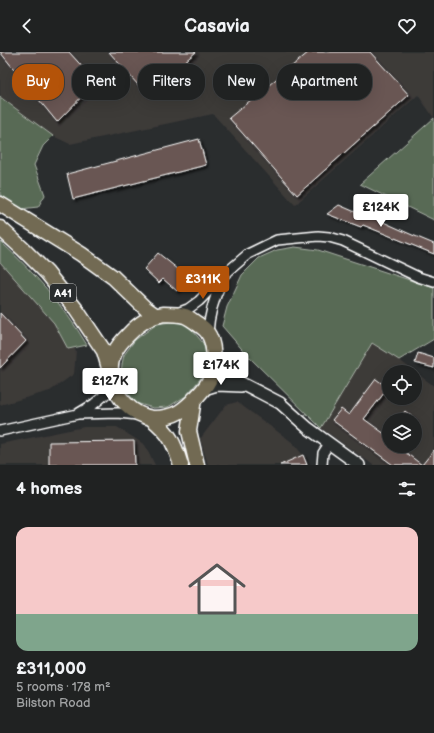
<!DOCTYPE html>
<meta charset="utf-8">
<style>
:root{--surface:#202222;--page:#282a2a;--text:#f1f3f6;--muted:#a2a4a5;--line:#3d3f40;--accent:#b45309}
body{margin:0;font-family:"Balsamiq Sans",sans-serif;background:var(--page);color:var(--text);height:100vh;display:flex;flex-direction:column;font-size:15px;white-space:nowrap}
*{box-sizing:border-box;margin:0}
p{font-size:13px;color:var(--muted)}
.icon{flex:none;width:22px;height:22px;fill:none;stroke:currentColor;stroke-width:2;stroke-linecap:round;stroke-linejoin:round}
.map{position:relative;height:413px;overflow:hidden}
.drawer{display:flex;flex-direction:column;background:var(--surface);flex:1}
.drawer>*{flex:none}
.guide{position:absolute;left:12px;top:12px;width:410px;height:36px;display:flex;gap:8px}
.controls{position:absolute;left:382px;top:313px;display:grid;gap:8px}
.controls a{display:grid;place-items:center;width:40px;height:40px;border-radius:50%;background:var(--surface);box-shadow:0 4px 16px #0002,0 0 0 1px var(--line);font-size:20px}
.price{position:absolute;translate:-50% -34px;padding:0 9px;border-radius:4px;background:#fff;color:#222;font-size:13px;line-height:26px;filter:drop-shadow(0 1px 2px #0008)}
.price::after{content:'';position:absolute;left:50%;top:24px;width:12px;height:9px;margin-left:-6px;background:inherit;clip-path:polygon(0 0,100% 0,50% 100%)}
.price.on{background:var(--accent);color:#fff}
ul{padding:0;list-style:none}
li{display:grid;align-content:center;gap:8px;height:212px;padding:0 16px}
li+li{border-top:1px solid var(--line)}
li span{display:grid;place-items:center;height:124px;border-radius:12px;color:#555}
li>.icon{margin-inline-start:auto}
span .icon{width:72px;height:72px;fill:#fffc;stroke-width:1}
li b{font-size:17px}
h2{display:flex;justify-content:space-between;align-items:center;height:48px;padding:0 16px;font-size:17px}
.pill{padding:0 14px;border-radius:16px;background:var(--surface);box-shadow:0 4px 16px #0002,0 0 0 1px var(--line);font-size:14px;line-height:36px}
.pill.on{background:var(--accent);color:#fff}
header{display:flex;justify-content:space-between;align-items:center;height:52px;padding:0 16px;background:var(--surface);font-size:18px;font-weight:800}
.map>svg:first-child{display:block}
.built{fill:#3d3a39;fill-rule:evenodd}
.green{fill:#586a54;stroke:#acb4aa}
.building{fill:#695752;stroke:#fff;filter:url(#shadow)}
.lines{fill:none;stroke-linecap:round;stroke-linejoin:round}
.minor-casing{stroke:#fff;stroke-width:12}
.tertiary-casing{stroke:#fff;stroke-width:14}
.trunk-casing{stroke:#fff;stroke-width:17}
.minor{stroke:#2a2d2e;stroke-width:9}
.tertiary{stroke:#2a2d2e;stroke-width:11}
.trunk{stroke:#726b52;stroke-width:14}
.labels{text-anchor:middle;stroke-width:3;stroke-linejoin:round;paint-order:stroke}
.shield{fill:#2a2d2e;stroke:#bfc0c0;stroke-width:1}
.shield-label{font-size:11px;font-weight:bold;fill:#fff}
</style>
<header><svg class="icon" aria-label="back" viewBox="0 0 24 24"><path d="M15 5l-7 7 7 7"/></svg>Casavia<svg class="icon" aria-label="heart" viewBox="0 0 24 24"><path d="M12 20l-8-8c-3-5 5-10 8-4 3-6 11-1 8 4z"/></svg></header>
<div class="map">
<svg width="434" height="413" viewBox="0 0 434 413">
<defs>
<filter id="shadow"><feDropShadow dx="2.5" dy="2.5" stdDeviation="1" flood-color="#0009"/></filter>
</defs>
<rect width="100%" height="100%" fill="#2a2d2e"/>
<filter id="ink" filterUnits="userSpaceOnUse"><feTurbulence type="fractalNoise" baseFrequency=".025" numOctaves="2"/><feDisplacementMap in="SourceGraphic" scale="8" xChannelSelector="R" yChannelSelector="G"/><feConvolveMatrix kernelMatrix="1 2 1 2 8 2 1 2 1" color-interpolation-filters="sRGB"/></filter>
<g filter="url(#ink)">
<path class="built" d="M0,0h434v66l-16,-23 -123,110 -82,-91 -143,30 -17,-8 -53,-39z
M0,207l55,49 21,43 -2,23 -24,17 -50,14z
M372,291l27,17 35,26v79h-61l-52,-37zM389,320h26v26h-26zM389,368h26v26h-26z
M237,350l55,40 11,13 5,10h-100l-8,-26 26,-34z
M84,375h33l28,18 10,20h-155v-21z"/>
<path class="green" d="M0,45l53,39 -10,10 -9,19 11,30 -7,12 -18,2 -20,-14z
M434,66v102l-74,-36z
M0,189c35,33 62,62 87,104l-19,4 -14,-26 -54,-61z
M295,195l23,3 116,38v51l-35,21 -27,-17 -51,85 -74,-73 -25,-29 5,-19 15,-32 17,-17 18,-8z
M177,269l11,4 15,18 4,13 -6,22 -15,18 -18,11 -15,1 -17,-5 -11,-14 -4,-13 1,-12 2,-9 11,-15 22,-16z"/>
<path class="building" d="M0,0h69l27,30 -39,40z
M109,0h87l-50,42z
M309,0h61l39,43 -112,100 -68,-77z
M199,87l7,26 -133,34 -6,-25z
M339,153l30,13 1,-2 40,18 24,10v10l-71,-29 -2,2 -34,-13z
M158,201l31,25 -12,13 -14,-12 -4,4 -15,-14z
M0,261l26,28 -26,27z
M418,301l16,5v10l-19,-5z
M376,327l12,9 -24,31 25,18v9h8l25,19h-29l-61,-45 9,-11 8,6z
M405,359l11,9h-18z
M134,389l1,24h-86v-23z
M434,398v15h-12z
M303,403l4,10h-27z"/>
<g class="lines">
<defs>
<path id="minor" d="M177,261l11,-4 11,-8 26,-27 23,-20 29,-14 41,-4 11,1 14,4 75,36 16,5
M208,281c1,-19 6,-35 14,-52
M79,361l15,-9 13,-11 4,-14
M0,379l78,-17 40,-1 20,2
M322,413l1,-12 6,-9"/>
<path id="tertiary" d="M214,307l8,14 58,30 28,25 51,37
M204,337l13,-4 24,1"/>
<path id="trunk" d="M0,152l81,50 32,23 32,31 10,7
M0,176l23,21 24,24 28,35 29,43 5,17
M164,262c6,0 14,0 21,2 3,1 7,4 10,6 4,3 9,6 12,10 8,11 8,31 4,44 -3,11 -22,30 -32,36 -7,4 -18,6 -26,6 -10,-1 -20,-7 -27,-14 -14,-13 -20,-34 -11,-52 3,-7 8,-12 13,-17 10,-11 21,-19 36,-21z
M194,347l-5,32 8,34
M151,366c19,15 23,25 30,47"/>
</defs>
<use href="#minor" class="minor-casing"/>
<use href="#tertiary" class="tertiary-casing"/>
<use href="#trunk" class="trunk-casing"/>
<use href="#minor" class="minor"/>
<use href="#tertiary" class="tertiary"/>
<use href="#trunk" class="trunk"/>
</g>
</g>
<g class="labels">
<rect class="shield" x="50" y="232" width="26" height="18" rx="3"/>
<g class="shield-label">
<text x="63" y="245">A41</text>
</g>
</g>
</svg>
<div class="controls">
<a><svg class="icon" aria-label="locate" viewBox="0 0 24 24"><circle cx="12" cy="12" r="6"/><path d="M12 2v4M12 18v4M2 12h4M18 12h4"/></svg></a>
<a><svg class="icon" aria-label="layers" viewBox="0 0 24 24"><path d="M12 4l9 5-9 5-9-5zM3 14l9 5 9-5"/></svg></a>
</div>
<b class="price" style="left:381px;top:176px">£124K</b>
<b class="price on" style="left:203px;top:248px">£311K</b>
<b class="price" style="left:221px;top:334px">£174K</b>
<b class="price" style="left:110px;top:350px">£127K</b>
<div class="guide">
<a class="pill on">Buy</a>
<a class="pill">Rent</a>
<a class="pill">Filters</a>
<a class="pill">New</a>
<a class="pill">Apartment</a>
</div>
</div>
<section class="drawer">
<h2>4 homes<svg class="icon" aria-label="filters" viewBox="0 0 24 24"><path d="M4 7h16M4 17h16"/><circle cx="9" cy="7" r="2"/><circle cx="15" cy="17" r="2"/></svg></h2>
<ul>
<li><span style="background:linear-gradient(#f6c9c9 70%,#7fa58c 0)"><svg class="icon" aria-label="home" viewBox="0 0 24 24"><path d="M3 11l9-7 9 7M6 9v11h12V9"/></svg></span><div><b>£311,000</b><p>5 rooms · 178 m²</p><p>Bilston Road</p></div></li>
</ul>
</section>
